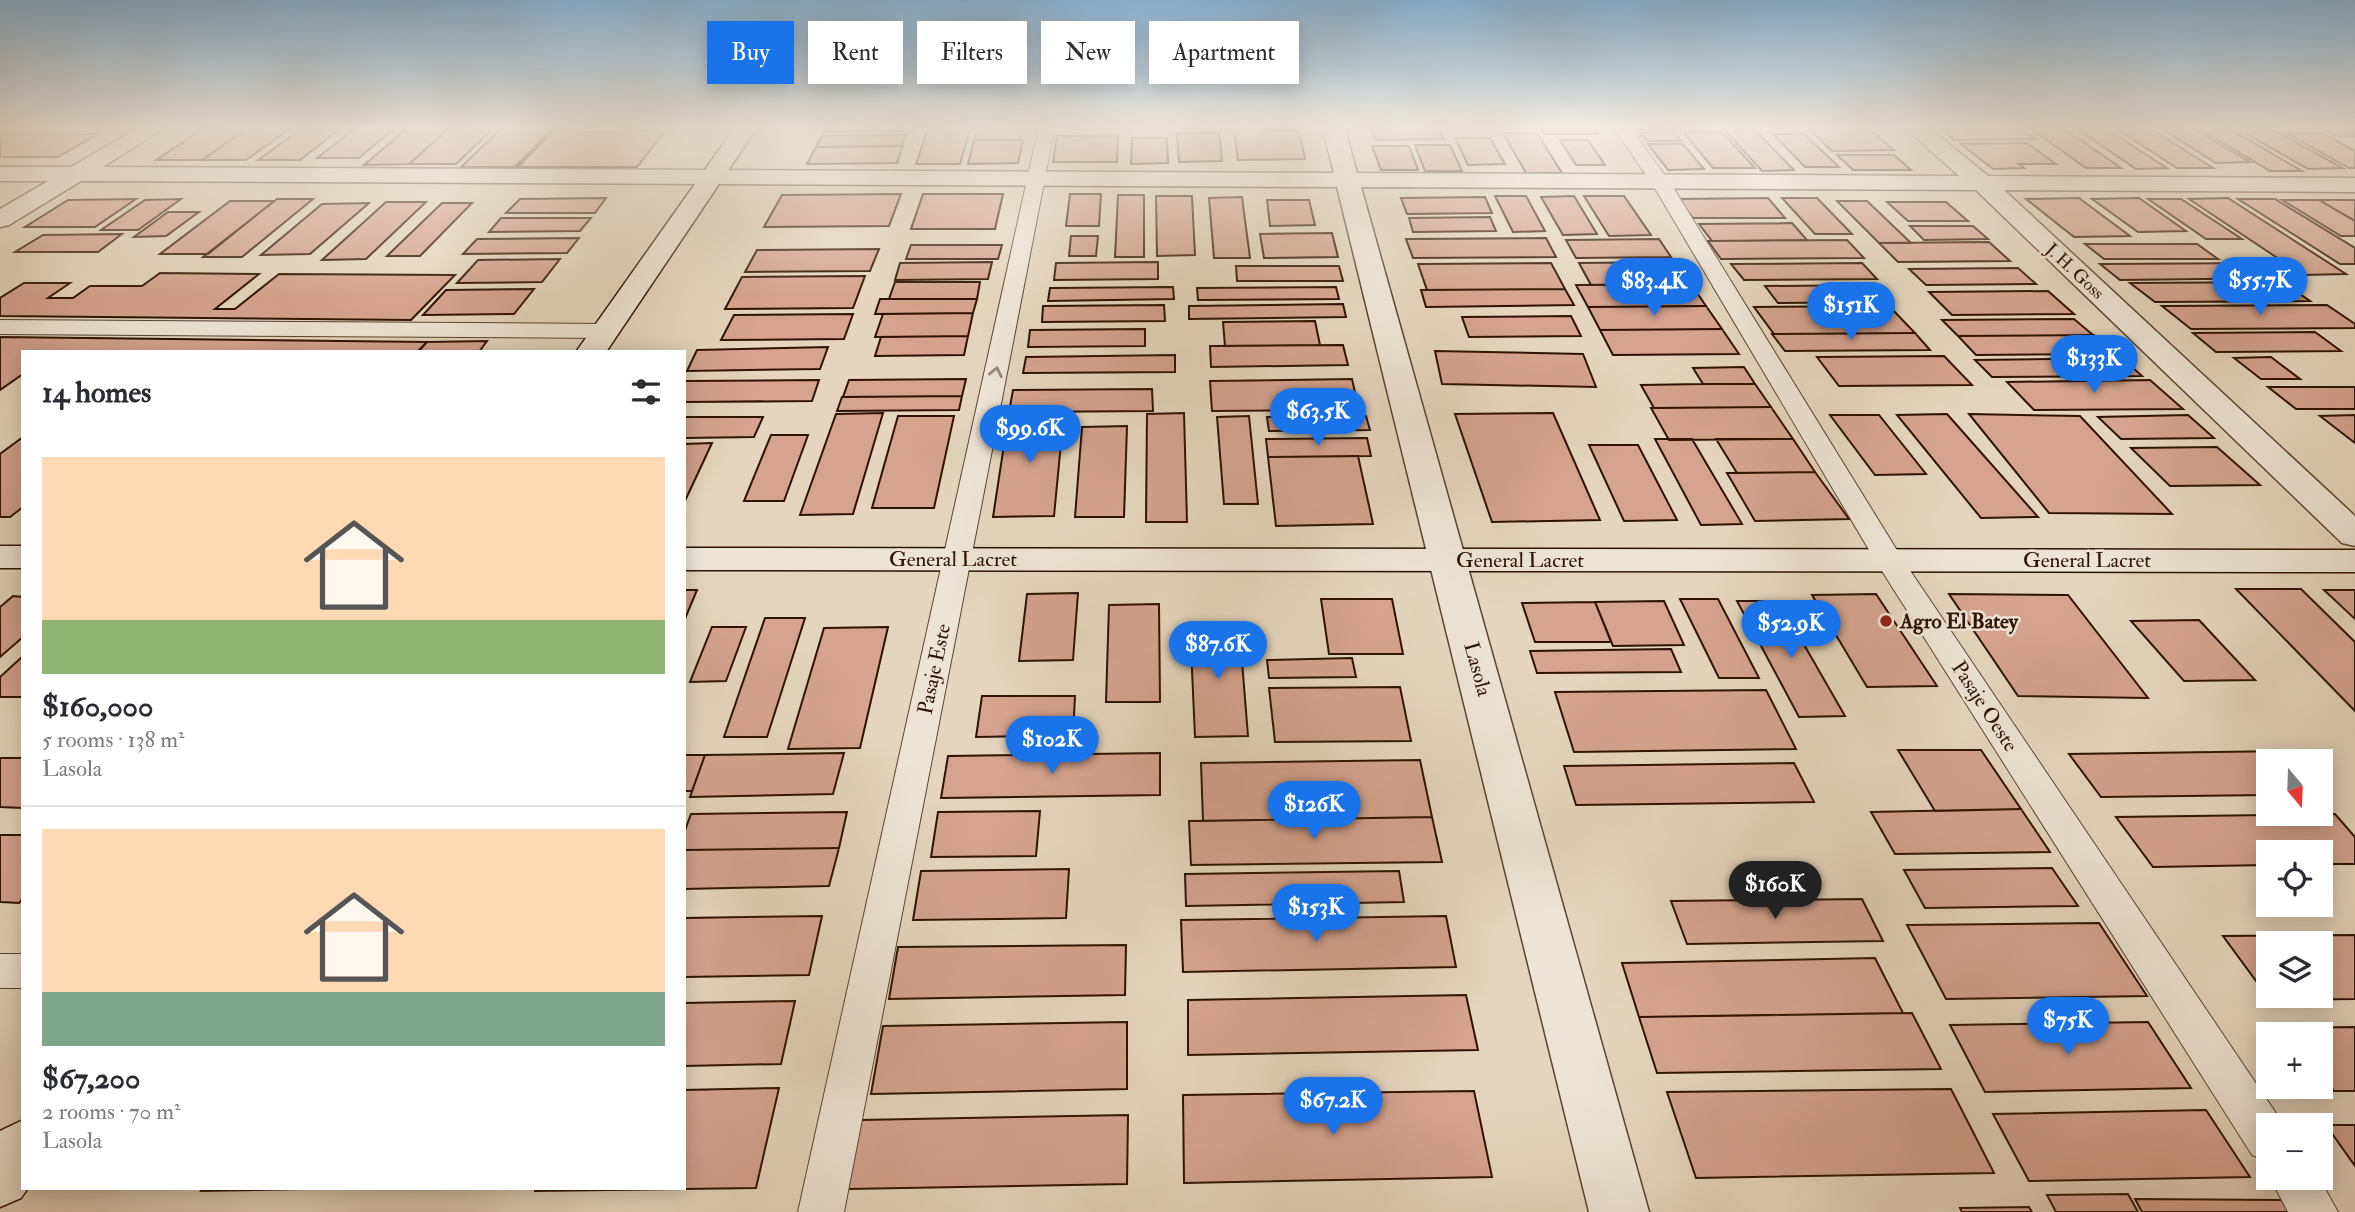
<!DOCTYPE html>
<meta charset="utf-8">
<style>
:root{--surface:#fff;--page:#f2f2f3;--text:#2b2b33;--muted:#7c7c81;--line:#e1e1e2;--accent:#1a73e8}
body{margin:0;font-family:"IM FELL Double Pica",serif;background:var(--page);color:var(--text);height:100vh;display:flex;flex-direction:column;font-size:26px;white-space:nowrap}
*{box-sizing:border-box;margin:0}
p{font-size:23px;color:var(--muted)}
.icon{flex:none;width:38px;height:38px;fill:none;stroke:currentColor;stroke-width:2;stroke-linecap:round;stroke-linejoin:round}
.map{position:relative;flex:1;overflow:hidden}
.drawer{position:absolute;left:21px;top:350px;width:665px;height:840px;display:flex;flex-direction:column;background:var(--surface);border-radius:0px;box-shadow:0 4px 18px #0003}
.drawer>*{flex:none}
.hud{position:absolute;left:707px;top:21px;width:665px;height:63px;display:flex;gap:14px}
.needle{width:46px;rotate:161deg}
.tools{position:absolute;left:2256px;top:749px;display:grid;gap:14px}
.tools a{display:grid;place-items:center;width:77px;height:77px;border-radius:0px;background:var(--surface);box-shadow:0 4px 18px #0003;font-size:35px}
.price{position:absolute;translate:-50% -60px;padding:0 16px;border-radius:24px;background:var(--accent);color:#fff;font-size:23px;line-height:46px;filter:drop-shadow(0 2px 4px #0008)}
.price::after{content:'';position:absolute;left:50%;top:42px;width:21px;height:16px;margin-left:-10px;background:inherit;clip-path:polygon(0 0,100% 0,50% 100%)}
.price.current{background:#222;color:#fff}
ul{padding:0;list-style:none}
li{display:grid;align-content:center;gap:14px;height:371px;padding:0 21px}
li+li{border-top:2px solid var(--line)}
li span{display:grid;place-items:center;height:217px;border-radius:0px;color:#555}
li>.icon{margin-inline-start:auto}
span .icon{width:126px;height:126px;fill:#fffc;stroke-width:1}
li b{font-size:30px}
h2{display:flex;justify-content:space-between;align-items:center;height:84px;padding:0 21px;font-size:30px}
.chip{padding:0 24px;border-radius:0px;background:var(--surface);box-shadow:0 4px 18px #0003;font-size:24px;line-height:63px}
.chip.current{background:var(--accent);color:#fff}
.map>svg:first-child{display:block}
.building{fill:#d5a38f;stroke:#2f1201;stroke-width:2;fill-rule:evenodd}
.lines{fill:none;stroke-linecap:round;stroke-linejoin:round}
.service-casing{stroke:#5c4330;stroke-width:2}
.minor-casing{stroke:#5c4330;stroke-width:3}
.secondary-casing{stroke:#2f1201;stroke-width:3}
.service{fill:#eee4d5;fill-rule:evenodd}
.minor{fill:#eee4d5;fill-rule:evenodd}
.secondary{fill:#eee4d5;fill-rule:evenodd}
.oneway{stroke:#988676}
.poi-dot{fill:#8f2418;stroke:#eee4d5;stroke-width:2.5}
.labels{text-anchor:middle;stroke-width:5;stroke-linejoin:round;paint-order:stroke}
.far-street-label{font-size:18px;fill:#2f1201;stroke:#eee4d5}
.street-label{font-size:21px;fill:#2f1201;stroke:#eee4d5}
.poi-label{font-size:21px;font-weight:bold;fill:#2f1201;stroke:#eee4d5;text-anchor:start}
</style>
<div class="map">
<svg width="2355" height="1212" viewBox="0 0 2355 1212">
<rect width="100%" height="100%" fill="#e5d5be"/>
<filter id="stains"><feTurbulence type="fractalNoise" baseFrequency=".00286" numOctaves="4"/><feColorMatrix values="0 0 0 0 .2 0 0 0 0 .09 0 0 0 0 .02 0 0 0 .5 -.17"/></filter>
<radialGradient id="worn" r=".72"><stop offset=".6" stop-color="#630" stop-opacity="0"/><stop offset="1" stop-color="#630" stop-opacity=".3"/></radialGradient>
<path class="building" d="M305,126h39l-44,34h-42z
M358,126h39l-38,32h-42z
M410,126h42l-43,38 -45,1z
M452,126h44l-40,38h-47z
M504,126h51l-40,41h-54z
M568,126h101l-102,2z
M828,126h87l-2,5 -89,1z
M929,126h42l-11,38h-44z
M978,126h45l-3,14h-46z
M1066,126h66v2h-66z
M1179,126h116v3h-116z
M1371,126h67l6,13 -68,1z
M1540,126h52l6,8h-53z
M1635,126h36l3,4h-36z
M1721,126h30l43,44 -32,1z
M1806,126h59l29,24 -62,1z
M2027,126h33l61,42h-35z
M2073,126h29l65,42 -31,1z
M2112,126h34l67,42h-36z
M2157,126h32l61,36 -34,1z
M2195,126h30l77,45h-32z
M2233,126h33l77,42 -35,1z
M2317,126h38v10h-20z
M204,128h44l-46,32h-46z
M248,128h43l-45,32h-44z
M1941,129h79l15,10 -81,1z
M665,131l-28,36h-119l34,-35z
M1299,131l6,28 -67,1 -4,-28z
M1683,132h39l33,36h-42z
M1177,133h42l3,28 -43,1z
M1503,133h34l25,40h-36z
M1640,133h34l7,8h-34z
M2286,133h36l33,18v17h-6z
M0,134h98l-40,23h-58z
M1773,134h31l35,33h-34z
M906,135l-5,11 -85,1 6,-11z
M1057,136h61l-1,26h-64z
M1132,138h35l1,25 -37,1z
M1455,138h35l15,26 -37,1z
M974,140h49l-5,23 -50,1z
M1560,140h28l17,25h-29z
M2027,143l29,21h-37l5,4 -31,1 -32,-25z
M1648,144h35l21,25 -36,1z
M1415,145h35l12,26h-37z
M903,146l-6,17 -90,1 9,-17z
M1372,146h37l9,24h-37z
M1837,155h57l17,15h-58z
M901,194l-12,32 -125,1 18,-32z
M923,194h80l-8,35h-84z
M1070,194h31l-2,32h-33z
M1118,195h26v62h-29z
M1156,196h36l3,59 -38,1z
M1495,196h31l19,35 -32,1z
M1574,196l23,38 -34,1 -22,-38z
M1584,196h40l27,39 -42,1z
M1242,197l8,61h-36l-5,-60z
M1485,197l7,16 -85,1 -6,-16z
M606,198l-11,15h-89l14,-14z
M1768,198l17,20h-92l-15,-19z
M1782,198h35l35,36h-37z
M2079,198l51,38 -56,1 -48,-38z
M2139,198l47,33 -48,1 -46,-33z
M2228,198l118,76 -43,1 -114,-76z
M136,199l-41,28h-70l43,-27z
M181,199l-43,31h-37l44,-30z
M277,199h36l-71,58h-39z
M2148,199h33l61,40h-36z
M2238,199h37l80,49v16h-15z
M1267,200h42l6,25 -45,1z
M2282,200h37l36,21v15h-14z
M2319,200h36v21z
M230,201h44l-66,53h-48z
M1837,201h30l44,42h-32z
M386,202h40l-60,57 -44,1z
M1887,202h59l22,19h-60z
M369,203l-59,51 -49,1 61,-51z
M442,203h30l-52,53h-33z
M168,212h31l-33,24 -32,1z
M1490,217l6,14 -83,1 -4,-14z
M501,218h90l-11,13 -91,1z
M1792,223l15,17 -95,1 -13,-17z
M1910,226h63l15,13 -64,1z
M1332,233l6,24 -74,1 -4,-24z
M122,234l-24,18h-83l28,-17z
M1071,236h27l-2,20h-27z
M579,238l-12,15 -104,1 14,-15z
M1546,238l10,19 -143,1 -7,-19z
M1659,239l12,18 -95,1 -10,-18z
M1847,240l17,18 -143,1 -13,-18z
M1989,242l21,19 -112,1 -19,-19z
M2085,244h112l21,15h-114z
M911,245h91l-4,14h-92z
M879,249l-9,22 -125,1 12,-22z
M560,259l-18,23 -85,1 21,-23z
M992,262l-4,17 -93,1 5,-17z
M1158,262v17l-104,1 2,-17z
M1676,262l15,22 -100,1 -12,-22z
M1551,263l14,26 -138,1 -9,-26z
M1862,263l15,16 -133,1 -13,-16z
M2275,263l22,15 -177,2 -20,-16z
M1236,266h103l4,15h-106z
M2018,268l18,16 -110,1 -17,-16z
M160,273l99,1 -44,35h20l44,-35 176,1 -44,45 -411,-4v-18l24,-15h46l-22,15h25l17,-12h52z
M865,276l-12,32 -128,1 17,-32z
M895,282h85l-3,17h-88z
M2282,282l28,19 -155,1 -25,-19z
M1691,284l15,22 -118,1 -12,-22z
M1878,285l15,17 -115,1 -13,-17z
M1173,287l1,12 -126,2 2,-13z
M1336,287l3,12 -141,1 -1,-12z
M534,289l-20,25 -91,1 23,-25z
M1565,289l9,16 -148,2 -5,-17z
M2048,291l26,23 -122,1 -23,-23z
M880,299h97l-4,14 -98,1z
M1343,304l3,13 -157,2v-13z
M1164,305l1,16 -123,1 1,-16z
M2327,305l28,19v4l-164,1 -29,-23z
M1706,306l16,23 -122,1 -12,-23z
M1889,306l26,27 -141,1 -20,-27z
M973,313l-5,23 -93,1 8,-23z
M853,314l-9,25 -123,1 13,-25z
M1571,316l10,20 -112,1 -7,-20z
M2074,319l19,16 -135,1 -16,-16z
M1315,321l5,24 -95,1 -2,-24z
M1145,329v17l-117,1 2,-17z
M1722,329l17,25 -126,1 -13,-25z
M2315,332l26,19 -125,1 -23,-19z
M1915,333l15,17 -145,1 -13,-17z
M2094,335l21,19 -139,1 -18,-19z
M968,336l-4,19 -89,1 6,-19z
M0,337l427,5 -10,10h-394v22l-23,16z
M487,341l-8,11h-61l9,-10z
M1343,345l5,20 -137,2 -1,-21z
M828,347l-8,22 -133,2 10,-21z
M1435,351l148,3 13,33 -154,-3z
M1175,355v17l-152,1 3,-16z
M1944,356l28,29 -133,1 -22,-29z
M2271,357l29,22h-39l-27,-21z
M2122,358l20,18 -150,1 -17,-17z
M1744,367l11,17h-52l-10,-16z
M966,379l-4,17 -119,1 6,-17z
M1352,379l7,31 -147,1 -2,-30z
M819,380l-7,21 -128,1v-21z
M2150,380l33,29 -149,1 -27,-28z
M1703,384h52l16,23 -117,1 -13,-23z
M2268,387h87v22h-59z
M1152,389l1,22 -144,1 4,-22z
M962,396l-3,14 -122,1 5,-14z
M1771,407l22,32 -124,1 -18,-32z
M1009,412h55l-10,104 -61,1z
M883,413l-30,101 -53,1 36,-101z
M1184,413l3,109h-41l1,-108z
M1553,413l47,107 -108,2 -37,-108z
M1947,414l91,103 -57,1 -84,-103z
M1969,414l111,2 92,98 -123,-1z
M1830,415h49l47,59 -51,1z
M2188,415l26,23 -93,1 -23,-22z
M2355,415v28l-35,-27z
M898,416h56l-20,92h-62z
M1249,416l9,88h-34l-7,-87z
M1366,416l4,14 -101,1 -2,-14z
M684,417h79l-9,20 -70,1z
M1127,426l-3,91h-49l7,-90z
M771,435h37l-24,66h-40z
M23,437v70l-13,10h-10v-63z
M1367,438l4,18 -103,1 -2,-18z
M1655,439h37l50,85 -41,1z
M1716,439h77l22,33 -78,1z
M712,443l-28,60v-59z
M1589,445h49l39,75 -53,1z
M2217,447l43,38 -90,1 -39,-38z
M1358,456l15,68 -97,2 -8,-69z
M1815,472l34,47 -94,2 -28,-48z
M2236,589h65l54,53v69z
M684,590h13l-13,31z
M2324,590h31v29z
M1078,593l-5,67 -54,1 8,-67z
M1876,594l61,92 -70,1 -55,-92z
M1949,594l119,1 80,103 -130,-2z
M13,596l10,1v40l-23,20v-50z
M1321,599h71l11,55h-74z
M1680,599h38l41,79h-40z
M1664,601l20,44 -71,1 -18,-44z
M1737,601h42l66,115 -46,1z
M1595,602l16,40h-76l-13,-39z
M1159,604l1,98h-54l3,-97z
M765,618h40l-38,119h-43z
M2199,620l56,60 -71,1 -53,-60z
M1239,624l9,112 -53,1 -5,-112z
M712,627h34l-20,54 -36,1z
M888,627l-28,121 -72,1 36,-121z
M1671,649l10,23 -144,1 -7,-22z
M23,656v41h-23v-20z
M1352,658l4,19 -87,1 -2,-18z
M1400,687l11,54 -136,1 -6,-54z
M1766,690l30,59 -222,3 -19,-60z
M982,696h93l-2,39 -97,2z
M1898,750h83l40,59 -86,2z
M2294,751l9,10h-35v34l-167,2 -32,-43z
M844,753l-11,41 -143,3 15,-42z
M1160,753v42l-219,3 7,-42z
M684,755h21l-13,36h-8z
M0,758h23v50l-23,-1z
M1420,760l12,57 -229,4 -2,-58z
M1794,763l20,39 -238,3 -12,-39z
M2021,809l29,43 -155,2 -24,-42z
M1040,811l-4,45 -105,1 7,-45z
M847,812l-8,36 -155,2v-17l7,-19z
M2335,814l20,23v27h-35v-12h-52v13l-115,2 -37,-50z
M1432,817l10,45 -251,3 -2,-44z
M0,835h23v63l-4,5 -19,-1z
M839,848l-10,38 -145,3v-39z
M2052,868l26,38 -153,2 -21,-38z
M1069,869l-3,49 -153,2 8,-49z
M1399,871l5,31 -218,4 -1,-32z
M1862,899l21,42 -196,3 -16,-43z
M822,916l-13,59 -125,2v-59z
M1446,916l10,51 -273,5 -2,-52z
M2099,923l48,73 -201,3 -39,-74z
M2355,935v64l-85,1 -47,-64zM2268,943h52v53h-52z
M1126,945l-1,50 -236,4 9,-52z
M1875,958l28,55 -264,4 -17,-54z
M1466,995l12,55 -290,5v-55z
M795,1001l-14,63 -97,2v-63z
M1912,1013l29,56 -284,4 -18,-56z
M1127,1022v67l-256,5 12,-68z
M2148,1022l43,66 -206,4 -35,-67z
M2355,1027v64h-21l-14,-18v-39h-28l-5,-6z
M779,1088l-23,100 -221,3 1,-3h148v-98z
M1951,1089l43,84 -298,5 -29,-86z
M1474,1091l18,86 -308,6 -1,-88z
M2206,1110l44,67 -221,4 -36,-67z
M1128,1115l-1,69 -280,5 13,-69z
M2326,1125h29v41z
M203,1188h158l-160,3z
M2128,1194l10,18h-82l-9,-17z
M2135,1199l150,1 8,12h-151z
M2029,1207l3,5h-70l-2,-4z"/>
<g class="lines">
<defs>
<path id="service" d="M1039,126h16l-211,1086h-46z
M1612,126h17l42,58 232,376 381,565h-16v36l-16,-6 -377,-595 -222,-375z
M0,320l606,4 8,2 3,5 -3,5 -8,2 -606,-4z
M0,954h23v34h-23z
M2270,1178h49l19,34h-50z"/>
<path id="minor" d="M141,126h26l-64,41 1231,6 -12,-47h22l13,47 602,3 -56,-50h24l61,50 367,2v14l-351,-2 351,326v30l-13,-3 -366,-353 -615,-3 288,1025h-60l-252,-1025 -1256,-6 -72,44 -9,2v-18l48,-28h-48v-14h71z"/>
<path id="secondary" d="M736,126h22l-152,226h-30z
M0,546h23v22h-23z
M684,548l1671,2v22l-1671,-2z
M23,1120v68h5l-7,10 -21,9v-76z"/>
</defs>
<use href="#service" class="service-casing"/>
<use href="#minor" class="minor-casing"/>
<use href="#secondary" class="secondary-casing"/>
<use href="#service" class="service"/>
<use href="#minor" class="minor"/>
<use href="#secondary" class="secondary"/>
</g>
<defs><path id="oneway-chevron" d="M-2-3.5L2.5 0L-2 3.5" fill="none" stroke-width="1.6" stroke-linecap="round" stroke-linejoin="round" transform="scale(1.75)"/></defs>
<use class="oneway" href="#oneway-chevron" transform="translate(996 372) rotate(-78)"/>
<linearGradient id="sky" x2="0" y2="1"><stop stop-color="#89b4d7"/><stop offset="0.43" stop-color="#f3ece2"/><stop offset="1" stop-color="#f3ece2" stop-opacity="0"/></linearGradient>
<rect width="2355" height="296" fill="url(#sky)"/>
<circle class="poi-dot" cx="1886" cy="621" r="7"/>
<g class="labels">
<g class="far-street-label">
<text transform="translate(2075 271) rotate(43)" y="6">J. H. Goss</text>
</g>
<g class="street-label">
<text x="953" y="566">General Lacret</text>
<text x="1520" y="567">General Lacret</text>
<text x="2087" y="567">General Lacret</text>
<text transform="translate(934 669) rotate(-78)" y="7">Pasaje Este</text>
<text transform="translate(1478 669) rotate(75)" y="7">Lasola</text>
<text transform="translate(1985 706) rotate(57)" y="7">Pasaje Oeste</text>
</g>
<g class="poi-label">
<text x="1900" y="628">Agro El Batey</text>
</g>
</g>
<rect width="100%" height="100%" filter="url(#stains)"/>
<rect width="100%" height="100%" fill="url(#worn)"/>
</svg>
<div class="tools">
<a><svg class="needle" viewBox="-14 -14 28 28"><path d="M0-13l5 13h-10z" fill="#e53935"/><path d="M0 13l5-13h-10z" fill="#7c7c81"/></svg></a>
<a><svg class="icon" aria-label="locate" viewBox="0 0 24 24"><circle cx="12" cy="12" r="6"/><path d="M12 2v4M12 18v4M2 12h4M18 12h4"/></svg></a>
<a><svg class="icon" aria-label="layers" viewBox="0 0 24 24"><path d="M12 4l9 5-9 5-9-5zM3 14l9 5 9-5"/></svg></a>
<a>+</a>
<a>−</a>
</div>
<b class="price" style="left:2260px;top:317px">$55.7K</b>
<b class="price" style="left:1654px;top:318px">$83.4K</b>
<b class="price" style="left:1851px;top:342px">$151K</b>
<b class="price" style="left:2094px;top:395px">$133K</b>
<b class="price" style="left:1318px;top:448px">$63.5K</b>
<b class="price" style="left:1030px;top:465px">$99.6K</b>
<b class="price" style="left:1791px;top:660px">$52.9K</b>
<b class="price" style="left:1218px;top:681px">$87.6K</b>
<b class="price" style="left:1052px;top:776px">$102K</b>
<b class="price" style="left:1314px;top:841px">$126K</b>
<b class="price current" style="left:1775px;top:921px">$160K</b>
<b class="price" style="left:1316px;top:944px">$153K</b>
<b class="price" style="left:2068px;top:1057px">$75K</b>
<b class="price" style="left:1333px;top:1137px">$67.2K</b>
<div class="hud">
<a class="chip current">Buy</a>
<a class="chip">Rent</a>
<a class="chip">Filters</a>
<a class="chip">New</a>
<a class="chip">Apartment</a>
</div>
<section class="drawer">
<h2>14 homes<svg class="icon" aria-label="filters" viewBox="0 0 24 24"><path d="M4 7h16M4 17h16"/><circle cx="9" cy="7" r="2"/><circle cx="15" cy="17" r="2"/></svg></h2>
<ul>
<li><span style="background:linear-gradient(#ffd9b3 75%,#8fb573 0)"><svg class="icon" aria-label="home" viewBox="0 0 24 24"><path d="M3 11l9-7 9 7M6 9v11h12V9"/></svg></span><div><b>$160,000</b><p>5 rooms · 138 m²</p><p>Lasola</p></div></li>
<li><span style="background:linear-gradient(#ffd9b3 75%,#7fa58c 0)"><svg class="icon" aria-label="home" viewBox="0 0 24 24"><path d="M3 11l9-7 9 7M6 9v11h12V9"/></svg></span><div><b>$67,200</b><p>2 rooms · 70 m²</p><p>Lasola</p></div></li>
</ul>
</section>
</div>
